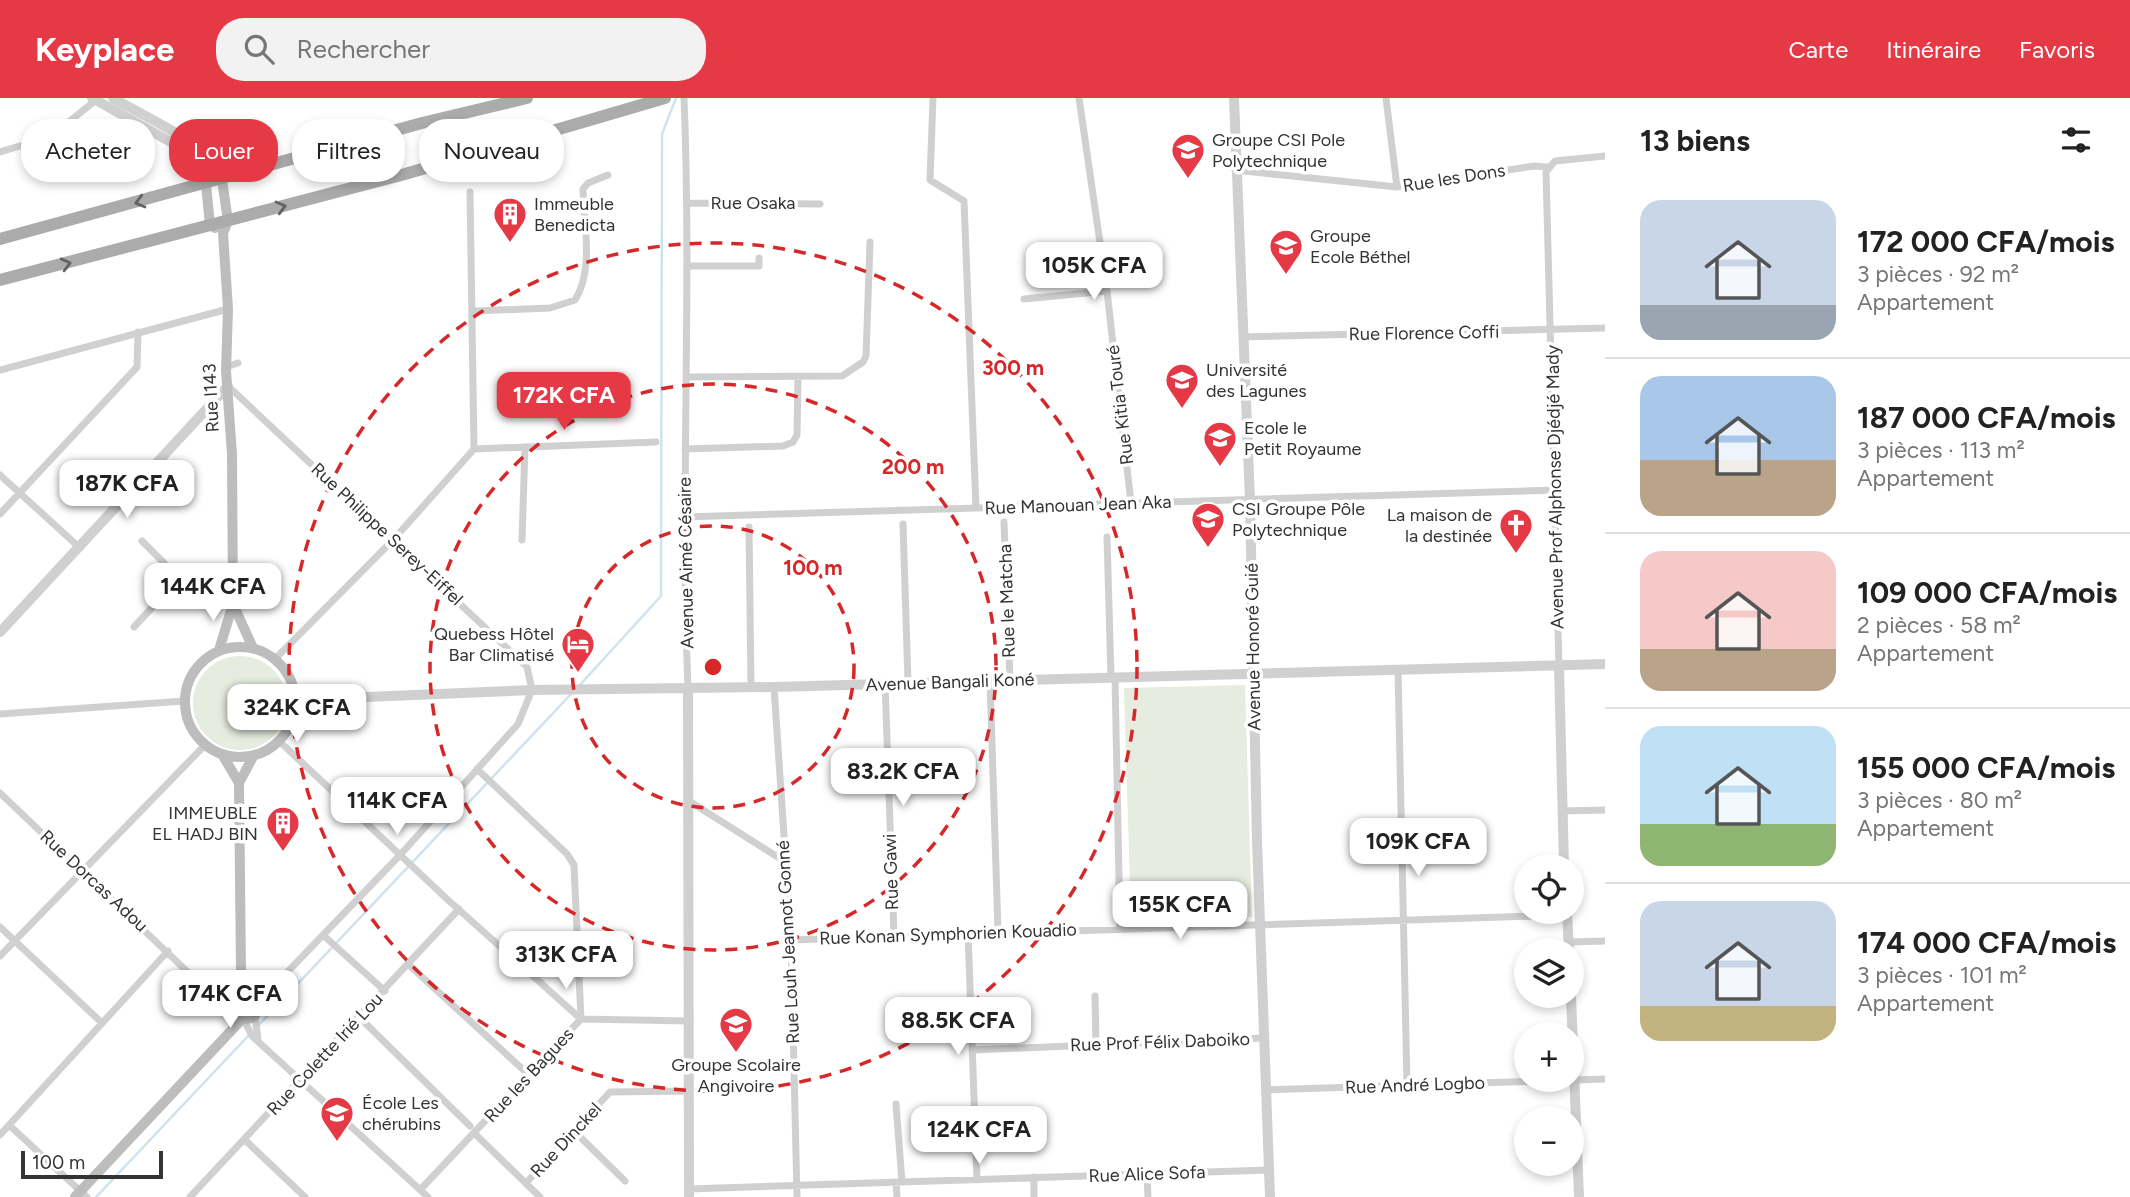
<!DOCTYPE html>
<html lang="fr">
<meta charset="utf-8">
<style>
:root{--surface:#fff;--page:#f2f2f2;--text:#222;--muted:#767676;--line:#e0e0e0;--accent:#e63946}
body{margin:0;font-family:Figtree,sans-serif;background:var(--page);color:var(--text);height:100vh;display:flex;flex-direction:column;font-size:26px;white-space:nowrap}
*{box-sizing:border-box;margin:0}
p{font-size:23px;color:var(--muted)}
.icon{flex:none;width:38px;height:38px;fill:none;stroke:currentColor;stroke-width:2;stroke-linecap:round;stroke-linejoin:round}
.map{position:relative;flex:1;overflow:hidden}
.drawer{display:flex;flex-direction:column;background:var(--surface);width:525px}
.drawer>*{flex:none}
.banner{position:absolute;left:21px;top:21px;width:665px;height:63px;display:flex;gap:14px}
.tools{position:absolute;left:1514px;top:756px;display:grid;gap:14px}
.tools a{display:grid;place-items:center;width:70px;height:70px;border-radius:50%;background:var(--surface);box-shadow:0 4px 10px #0003;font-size:35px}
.scale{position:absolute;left:21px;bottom:18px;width:142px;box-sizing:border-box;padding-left:7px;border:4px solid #333;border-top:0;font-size:19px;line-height:24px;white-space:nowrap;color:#333;-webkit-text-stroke:5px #fff;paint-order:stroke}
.price{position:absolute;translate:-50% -60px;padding:0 16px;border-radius:14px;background:#fff;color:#222;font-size:23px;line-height:46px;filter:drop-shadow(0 2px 4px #0008)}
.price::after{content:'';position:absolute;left:50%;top:42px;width:21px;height:16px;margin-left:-10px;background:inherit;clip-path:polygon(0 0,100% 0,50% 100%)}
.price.selected{background:var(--accent);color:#fff}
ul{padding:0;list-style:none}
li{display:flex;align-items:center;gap:21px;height:175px;padding:0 35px}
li+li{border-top:2px solid var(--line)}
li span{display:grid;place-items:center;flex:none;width:196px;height:140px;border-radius:21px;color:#555}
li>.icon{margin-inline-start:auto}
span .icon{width:84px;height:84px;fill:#fffc;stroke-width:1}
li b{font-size:30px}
h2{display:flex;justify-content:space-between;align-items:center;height:84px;padding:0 35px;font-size:30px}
.chip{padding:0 24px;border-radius:28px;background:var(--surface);box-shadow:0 4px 10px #0003;font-size:24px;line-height:63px}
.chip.selected{background:var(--accent);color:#fff}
header{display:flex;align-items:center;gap:42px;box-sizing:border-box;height:98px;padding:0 35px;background:var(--accent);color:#fff}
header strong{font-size:33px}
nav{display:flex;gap:38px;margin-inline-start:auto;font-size:24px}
.search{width:490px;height:63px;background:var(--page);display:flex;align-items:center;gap:18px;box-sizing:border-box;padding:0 24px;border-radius:28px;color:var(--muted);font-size:26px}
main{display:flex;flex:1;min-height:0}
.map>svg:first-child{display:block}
.green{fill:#e6ecdf}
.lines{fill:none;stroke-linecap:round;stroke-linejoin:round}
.stream{stroke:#cfe2ee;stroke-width:2.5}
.minor{stroke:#d0d0d0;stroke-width:7}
.tertiary{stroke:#d0d0d0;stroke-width:10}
.secondary{stroke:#bdbdbd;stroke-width:10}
.primary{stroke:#ababab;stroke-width:12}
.oneway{stroke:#636363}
.ring{fill:none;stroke:#d62828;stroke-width:3.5;stroke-dasharray:12 9}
.labels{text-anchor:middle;stroke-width:7;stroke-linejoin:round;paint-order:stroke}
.poi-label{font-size:18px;fill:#333;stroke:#fff;text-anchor:start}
.street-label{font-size:18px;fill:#333;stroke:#fff}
.centre{fill:#d62828;stroke:#fff;stroke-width:3.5}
.ring-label{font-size:21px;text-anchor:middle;font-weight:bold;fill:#d62828;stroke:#fff;stroke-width:7;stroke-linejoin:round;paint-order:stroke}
</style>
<header>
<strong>Keyplace</strong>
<div class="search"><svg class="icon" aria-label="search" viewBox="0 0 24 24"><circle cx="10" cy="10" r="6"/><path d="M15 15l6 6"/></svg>Rechercher</div>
<nav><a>Carte</a><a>Itinéraire</a><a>Favoris</a></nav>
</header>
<main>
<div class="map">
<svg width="1605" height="1099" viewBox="0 0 1605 1099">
<rect width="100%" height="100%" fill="#fff"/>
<path class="green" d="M193 605a47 47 0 1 1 94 0a47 47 0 1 1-94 0Z
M1245,587l7,232 -121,3 -7,-232z"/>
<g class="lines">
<path class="stream" d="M579,588l82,-90 1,-462 14,-36
M257,929l315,-334
M96,1099l154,-163"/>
<path class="minor" d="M684,0c8,197 -4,393 4,590
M933,0l-3,82 34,21 12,307
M1079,0l28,193 24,212
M1386,0l11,89
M0,54l50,-15 46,-37
M1235,72l162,17 137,-21 14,1
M687,105l133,1
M687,168h72v-8
M1024,201l83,-8
M473,213l77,-3 25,-8c19,-29 9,-77 8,-111l5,-6 20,-8
M1243,239l362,-9
M226,269l12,-4
M0,272l228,-61
M687,279l155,-1 21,-14 3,-6 4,-114
M228,288l299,281 5,23 -14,34 -117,130 -130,135 -13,19
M474,351l182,-7
M685,351l98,-3 10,-4 4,-7 1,-58
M0,377l80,73
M0,416l137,-147 1,-35
M684,419l872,-27
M1004,424l6,158
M903,426l5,158
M749,429l2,159
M1107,439l4,140
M522,442l3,-93
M142,443l37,37
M134,529l50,-54 48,-6
M275,561l119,-120 80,-90 -4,-257
M1559,568l-13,-494 9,-11 50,-5
M1398,572l9,415
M1115,579l5,252
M990,583l8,250
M885,585l9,252
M774,589l17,253 6,257
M0,616l184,-13
M279,643l168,158 134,120 109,2
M0,695l217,207 20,14
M689,703l95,60
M1562,713l43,-1
M0,829l101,95
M968,834l9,248
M323,837l62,56
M791,842l776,-25
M1569,844l36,-1
M0,858l205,-211
M409,867l120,110
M1095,898l1,49
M253,900l17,-9
M896,912l75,-4
M255,918l3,23
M359,919l111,109
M243,920l9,18 176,161
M972,952l292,-12
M1266,992l339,-11
M896,1006l6,78
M9,1027l78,72
M574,1033l51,50
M474,1035l66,64
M0,1037l168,-184
M245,1042l60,57
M1147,1077l1,22
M1034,1079v20
M896,1084l1,15
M526,1085l84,-91 79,-1
M689,1091l580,-19
M420,1092l161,-171 -7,-154 -7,-11 -90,-85
M190,1099l269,-288"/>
<path class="tertiary" d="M92,0l84,47 22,20 8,20
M113,0c37,22 89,41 109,82
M1234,0l16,403 7,340 13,356
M0,534l228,-246
M1559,568l5,200
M688,590l1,509
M295,602l237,-10 242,-3 831,-23
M1567,814l2,38
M1571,898l8,201"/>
<path class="secondary" d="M206,87l4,40 5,3
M233,506l20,44
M185 604a55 55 0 1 1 110 0a55 55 0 1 1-110 0Z
M219,552l14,-46 -1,-150 -6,-83 2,-62 -5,-76 5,-12 -6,-41
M222,656l17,29
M234 909a12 12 0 1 1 24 0a12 12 0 1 1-24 0Z
M238,901l3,-26 -2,-190 15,-28
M75,1099l168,-179"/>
<path class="primary" d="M0,141l422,-116 105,-25
M0,182l405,-106 260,-76"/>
</g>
<defs><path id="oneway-chevron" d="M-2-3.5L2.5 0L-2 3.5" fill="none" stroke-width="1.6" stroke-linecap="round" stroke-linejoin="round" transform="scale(1.75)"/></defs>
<g class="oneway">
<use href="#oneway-chevron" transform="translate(140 104) rotate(165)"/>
<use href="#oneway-chevron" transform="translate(281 109) rotate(-15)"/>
<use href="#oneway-chevron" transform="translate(66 166) rotate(-14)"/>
</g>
<g class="ring">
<circle cx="713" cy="569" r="141"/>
<circle cx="713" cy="569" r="283"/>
<circle cx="713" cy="569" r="424"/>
</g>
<defs>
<symbol id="university-pin" viewBox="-11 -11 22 30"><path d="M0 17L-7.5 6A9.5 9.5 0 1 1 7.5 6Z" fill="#e63946" stroke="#fff"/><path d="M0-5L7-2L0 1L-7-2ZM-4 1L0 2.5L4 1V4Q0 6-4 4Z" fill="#fff"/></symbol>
<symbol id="building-pin" viewBox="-11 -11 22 30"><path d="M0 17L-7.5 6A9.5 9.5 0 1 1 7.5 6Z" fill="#e63946" stroke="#fff"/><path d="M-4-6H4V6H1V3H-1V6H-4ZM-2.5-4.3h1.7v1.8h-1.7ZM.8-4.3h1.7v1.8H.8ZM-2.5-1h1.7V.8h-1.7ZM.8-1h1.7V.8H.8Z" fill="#fff"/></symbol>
<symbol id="school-pin" viewBox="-11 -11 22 30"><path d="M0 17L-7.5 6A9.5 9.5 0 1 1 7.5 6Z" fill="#e63946" stroke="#fff"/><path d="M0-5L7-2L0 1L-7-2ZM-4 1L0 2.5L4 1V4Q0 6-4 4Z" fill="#fff"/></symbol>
<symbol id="church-pin" viewBox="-11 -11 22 30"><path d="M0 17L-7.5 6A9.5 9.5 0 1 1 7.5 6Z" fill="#e63946" stroke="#fff"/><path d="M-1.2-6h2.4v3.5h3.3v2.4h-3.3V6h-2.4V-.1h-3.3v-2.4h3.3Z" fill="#fff"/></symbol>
<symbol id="hotel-pin" viewBox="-11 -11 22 30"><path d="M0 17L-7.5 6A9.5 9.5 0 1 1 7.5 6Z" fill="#e63946" stroke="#fff"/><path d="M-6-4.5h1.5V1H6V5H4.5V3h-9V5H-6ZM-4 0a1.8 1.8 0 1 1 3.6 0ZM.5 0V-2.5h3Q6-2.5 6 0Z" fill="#fff"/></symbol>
</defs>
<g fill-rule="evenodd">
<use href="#university-pin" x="1169" y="33" width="38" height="52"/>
<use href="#building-pin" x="491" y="97" width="38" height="52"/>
<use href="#school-pin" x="1267" y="129" width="38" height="52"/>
<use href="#university-pin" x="1163" y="263" width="38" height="52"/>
<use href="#school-pin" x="1201" y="321" width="38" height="52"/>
<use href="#university-pin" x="1189" y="402" width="38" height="52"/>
<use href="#church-pin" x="1497" y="408" width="38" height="52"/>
<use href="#hotel-pin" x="559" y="527" width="38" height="52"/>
<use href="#building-pin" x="264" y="706" width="38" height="52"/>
<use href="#school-pin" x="717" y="907" width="38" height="52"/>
<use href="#school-pin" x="318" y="996" width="38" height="52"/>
</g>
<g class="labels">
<g class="poi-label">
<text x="1212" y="48">Groupe CSI Pole<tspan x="1212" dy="21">Polytechnique</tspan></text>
<text x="534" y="112">Immeuble<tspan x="534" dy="21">Benedicta</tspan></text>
<text x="1310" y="144">Groupe<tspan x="1310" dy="21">Ecole Béthel</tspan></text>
<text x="1206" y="278">Université<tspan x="1206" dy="21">des Lagunes</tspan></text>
<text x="1244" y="336">Ecole le<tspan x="1244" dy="21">Petit Royaume</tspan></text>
<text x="1232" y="417">CSI Groupe Pôle<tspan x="1232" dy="21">Polytechnique</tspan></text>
<text x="1492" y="423" text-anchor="end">La maison de<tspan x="1492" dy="21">la destinée</tspan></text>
<text x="554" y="542" text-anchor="end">Quebess Hôtel<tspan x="554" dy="21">Bar Climatisé</tspan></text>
<text x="258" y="721" text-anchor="end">IMMEUBLE<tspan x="258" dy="21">EL HADJ BIN</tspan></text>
<text x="736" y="973" text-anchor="middle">Groupe Scolaire<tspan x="736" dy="21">Angivoire</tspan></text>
<text x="362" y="1011">École Les<tspan x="362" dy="21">chérubins</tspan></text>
</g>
<g class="street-label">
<text transform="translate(1454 80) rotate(-9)" y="6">Rue les Dons</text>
<text x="753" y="111">Rue Osaka</text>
<text transform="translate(1424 235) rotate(-1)" y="6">Rue Florence Coffi</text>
<text transform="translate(211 300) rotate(-93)" y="6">Rue I143</text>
<text transform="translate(1120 307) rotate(-97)" y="6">Rue Kitia Touré</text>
<text transform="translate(1555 389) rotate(-91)" y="6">Avenue Prof Alphonse Djédjé Mady</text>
<text transform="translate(1078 407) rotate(-2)" y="6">Rue Manouan Jean Aka</text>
<text transform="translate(387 436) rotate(43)" y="6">Rue Philippe Serey-Eiffel</text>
<text transform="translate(686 465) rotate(-91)" y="6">Avenue Aimé Césaire</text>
<text transform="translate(1007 503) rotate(-92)" y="6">Rue le Matcha</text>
<text transform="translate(1253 549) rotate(-91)" y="6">Avenue Honoré Guié</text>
<text transform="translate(950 584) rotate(-2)" y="6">Avenue Bangali Koné</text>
<text transform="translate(891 774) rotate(-92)" y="6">Rue Gawi</text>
<text transform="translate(94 783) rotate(43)" y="6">Rue Dorcas Adou</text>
<text transform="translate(948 836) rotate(-2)" y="6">Rue Konan Symphorien Kouadio</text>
<text transform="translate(788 844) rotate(-93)" y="6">Rue Louh Jeannot Gonné</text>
<text transform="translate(1160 944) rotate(-2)" y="6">Rue Prof Félix Daboiko</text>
<text transform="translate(325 956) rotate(-47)" y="6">Rue Colette Irié Lou</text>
<text transform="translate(529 977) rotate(-47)" y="6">Rue les Bagues</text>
<text transform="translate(1415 987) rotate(-2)" y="6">Rue André Logbo</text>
<text transform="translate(566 1042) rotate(-47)" y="6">Rue Dinckel</text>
<text transform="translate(1147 1076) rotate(-2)" y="6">Rue Alice Sofa</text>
</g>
</g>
<circle cx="713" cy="569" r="10" class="centre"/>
<g class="ring-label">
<text x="1013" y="277">300 m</text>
<text x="913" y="376">200 m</text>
<text x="813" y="477">100 m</text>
</g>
</svg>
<div class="tools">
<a><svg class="icon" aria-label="locate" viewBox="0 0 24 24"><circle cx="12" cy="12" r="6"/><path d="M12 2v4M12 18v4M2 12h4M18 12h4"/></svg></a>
<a><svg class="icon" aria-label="layers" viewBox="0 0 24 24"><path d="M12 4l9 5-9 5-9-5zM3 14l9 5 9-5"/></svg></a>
<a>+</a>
<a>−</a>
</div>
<div class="scale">100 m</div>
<b class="price" style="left:1094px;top:204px">105K CFA</b>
<b class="price selected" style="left:564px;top:334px">172K CFA</b>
<b class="price" style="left:127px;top:422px">187K CFA</b>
<b class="price" style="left:213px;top:525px">144K CFA</b>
<b class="price" style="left:297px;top:646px">324K CFA</b>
<b class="price" style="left:903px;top:710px">83.2K CFA</b>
<b class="price" style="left:397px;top:739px">114K CFA</b>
<b class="price" style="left:1418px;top:780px">109K CFA</b>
<b class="price" style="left:1180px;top:843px">155K CFA</b>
<b class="price" style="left:566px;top:893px">313K CFA</b>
<b class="price" style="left:230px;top:932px">174K CFA</b>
<b class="price" style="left:958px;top:959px">88.5K CFA</b>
<b class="price" style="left:979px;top:1068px">124K CFA</b>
<div class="banner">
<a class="chip">Acheter</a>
<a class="chip selected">Louer</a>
<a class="chip">Filtres</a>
<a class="chip">Nouveau</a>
</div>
</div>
<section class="drawer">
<h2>13 biens<svg class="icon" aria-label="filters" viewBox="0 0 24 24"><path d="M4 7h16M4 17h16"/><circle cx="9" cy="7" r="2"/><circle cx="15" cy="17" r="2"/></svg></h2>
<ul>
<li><span style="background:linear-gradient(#c9d6e8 75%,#9aa5b1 0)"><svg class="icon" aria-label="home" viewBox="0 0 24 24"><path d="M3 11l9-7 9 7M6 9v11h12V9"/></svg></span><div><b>172 000 CFA/mois</b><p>3 pièces · 92 m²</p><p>Appartement</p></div></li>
<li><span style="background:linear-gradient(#a9c7e8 60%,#b9a48a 0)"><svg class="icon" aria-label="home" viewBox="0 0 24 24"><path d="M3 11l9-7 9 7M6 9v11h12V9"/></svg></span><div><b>187 000 CFA/mois</b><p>3 pièces · 113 m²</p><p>Appartement</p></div></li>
<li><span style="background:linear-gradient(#f6c9c9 70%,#b9a48a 0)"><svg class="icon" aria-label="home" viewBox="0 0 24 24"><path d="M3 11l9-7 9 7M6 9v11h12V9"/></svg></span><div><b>109 000 CFA/mois</b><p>2 pièces · 58 m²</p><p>Appartement</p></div></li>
<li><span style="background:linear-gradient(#bfe0f5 70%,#8fb573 0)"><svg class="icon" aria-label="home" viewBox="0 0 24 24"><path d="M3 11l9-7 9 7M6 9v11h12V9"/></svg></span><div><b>155 000 CFA/mois</b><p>3 pièces · 80 m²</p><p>Appartement</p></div></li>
<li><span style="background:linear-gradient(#c9d6e8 75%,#c2b280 0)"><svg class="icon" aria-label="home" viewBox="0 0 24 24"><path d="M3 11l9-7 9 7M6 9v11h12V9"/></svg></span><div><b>174 000 CFA/mois</b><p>3 pièces · 101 m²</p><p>Appartement</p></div></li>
</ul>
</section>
</main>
